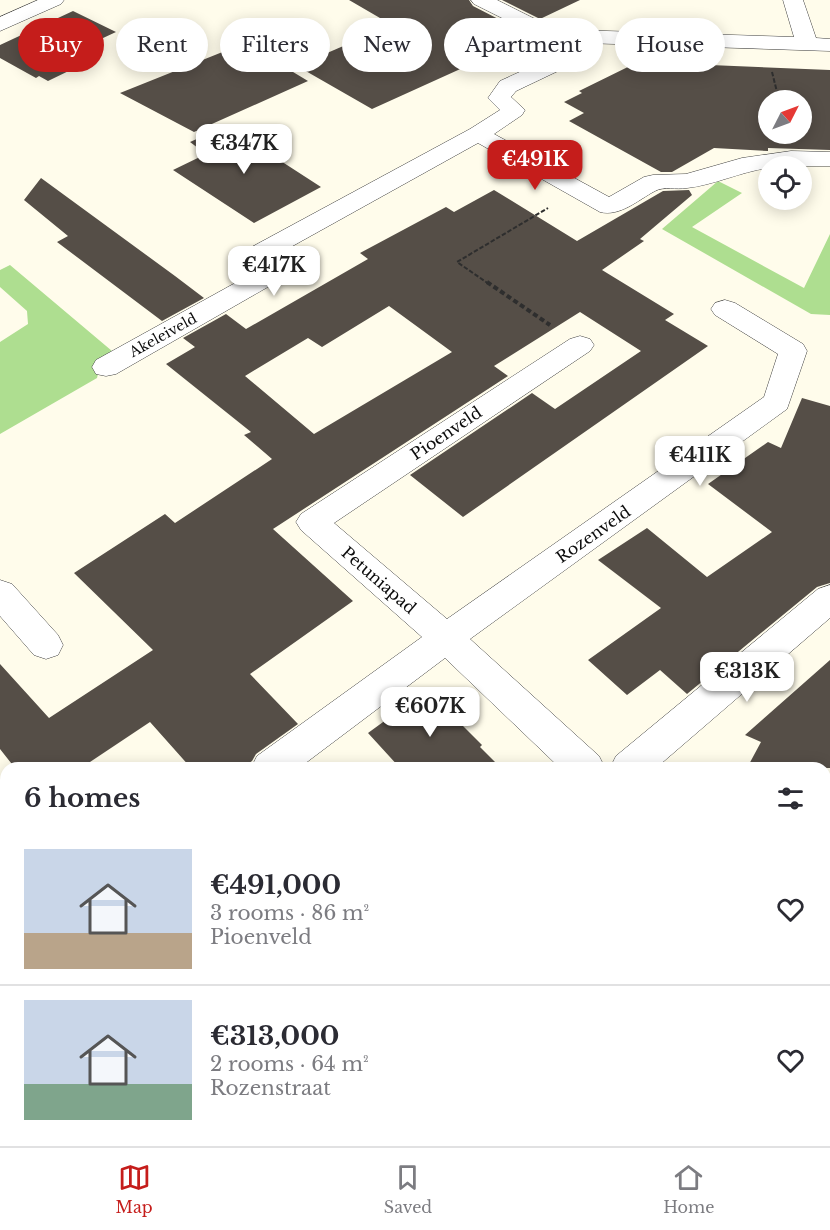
<!DOCTYPE html>
<meta charset="utf-8">
<style>
:root{--surface:#fff;--page:#f2f2f3;--text:#2b2b33;--muted:#7c7c81;--line:#e1e1e2;--accent:#c51d1b}
body{margin:0;font-family:"Libre Baskerville",serif;background:var(--page);color:var(--text);height:100vh;display:flex;flex-direction:column;font-size:22px;white-space:nowrap}
*{box-sizing:border-box;margin:0}
p{font-size:20px;color:var(--muted)}
.icon{flex:none;width:33px;height:33px;fill:none;stroke:currentColor;stroke-width:2;stroke-linecap:round;stroke-linejoin:round}
.map{position:relative;flex:1;overflow:hidden}
.side{position:absolute;left:0px;top:762px;width:831px;height:384px;display:flex;flex-direction:column;background:var(--surface);border-radius:18px 18px 0 0;box-shadow:0 3px 15px #0003}
.side>*{flex:none}
.guide{position:absolute;left:18px;top:18px;width:795px;height:54px;display:flex;gap:12px}
.needle{width:39px;rotate:48deg}
.tools{position:absolute;left:758px;top:90px;display:grid;gap:12px}
.tools a{display:grid;place-items:center;width:54px;height:54px;border-radius:50%;background:var(--surface);box-shadow:0 3px 15px #0003;font-size:30px}
.price{position:absolute;translate:-50% -51px;padding:0 14px;border-radius:12px;background:#fff;color:#222;font-size:20px;line-height:39px;filter:drop-shadow(0 2px 3px #0008)}
.price::after{content:'';position:absolute;left:50%;top:36px;width:18px;height:14px;margin-left:-9px;background:inherit;clip-path:polygon(0 0,100% 0,50% 100%)}
.price.active{background:var(--accent);color:#fff}
ul{padding:0;list-style:none}
li{display:flex;align-items:center;gap:18px;height:150px;padding:0 24px}
li+li{border-top:2px solid var(--line)}
li span{display:grid;place-items:center;flex:none;width:168px;height:120px;border-radius:0px;color:#555}
li>.icon{margin-inline-start:auto}
span .icon{width:72px;height:72px;fill:#fffc;stroke-width:1}
li b{font-size:26px}
h2{display:flex;justify-content:space-between;align-items:center;height:72px;padding:0 24px;font-size:26px}
.chip{padding:0 21px;border-radius:27px;background:var(--surface);box-shadow:0 3px 15px #0003;font-size:21px;line-height:54px}
.chip.active{background:var(--accent);color:#fff}
.menu{display:flex;justify-content:space-around;align-items:center;height:84px;border-top:2px solid var(--line);background:var(--surface);font-size:16px;color:var(--muted)}
.menu a{display:grid;justify-items:center;gap:3px}
.menu .active{color:var(--accent)}
.map>svg:first-child{display:block}
.forest{fill:#aede90}
.building{fill:#554e47;fill-rule:evenodd}
.lines{fill:none;stroke-linecap:round;stroke-linejoin:round}
.street-casing{stroke:#3f3f3f;stroke-width:1}
.path-far1{stroke:#2e2e2e;stroke-width:2;stroke-dasharray:4.5 2;stroke-linecap:butt}
.path{stroke:#2e2e2e;stroke-width:4;stroke-dasharray:5 3;stroke-linecap:butt}
.street{fill:#fff;fill-rule:evenodd}
.labels{text-anchor:middle;stroke-width:6;stroke-linejoin:round;paint-order:stroke}
.far-street-label{font-size:14px;fill:#0c0c0c;stroke:#fff}
.street-label{font-size:16px;fill:#0c0c0c;stroke:#fff}
</style>
<div class="map">
<svg width="830" height="1146" viewBox="0 0 830 1146">
<rect width="100%" height="100%" fill="#fffceb"/>
<path class="forest" d="M718,181l24,12 -50,34 112,61 26,-54v81l-19,-1 -149,-85z
M10,265l102,86 -10,6 -5,21 -97,56v-92l28,-18 -1,-13 -27,-24v-17z"/>
<path class="building" d="M349,0h120l4,6 45,23 -42,20 13,7 -117,53 -75,-43 95,-41z
M502,0h78l-40,19z
M73,11l43,21 -41,19 6,14 -33,16 -9,-5 -3,2 -36,-20v-13z
M245,43l63,38 -114,51 -74,-39z
M638,62l192,8v80l-62,-2v3l-54,-3 -42,24h-11l-92,-51 15,-8 -20,-11 18,-9 -3,-2zM768,100h33v34h-33z
M228,125l42,29 51,33 -67,36 -81,-53 33,-16 -16,-12z
M41,178l134,98 29,22 -42,23 -105,-79 11,-6 -44,-36z
M494,190l83,51 86,-50 26,-1 3,5 -52,44 4,2 -42,29 72,44 -9,6 43,26 -245,171 -53,-42 122,-82 23,16 86,-58 -61,-39 -86,54 14,10 -235,153 80,72 -103,73 48,50 -42,30 -4,7 -10,7h-51l-41,-46 -69,46h-66l-15,-19v-85l49,54 104,-68 -79,-77 91,-59 10,9 97,-64 -28,-24 7,-3 -85,-68 29,-17 -12,-9 43,-24 20,15 122,-70 -8,-6 86,-46 8,5zM389,306l63,46 -138,82 -69,-58 63,-38 14,9z
M802,398l28,8v177l-13,4 -130,107 -27,-24 -33,25 -39,-35 73,-52 -63,-48 49,-32 60,49 65,-45 -64,-48 60,-42 13,6z
M830,660v108h-83l14,-26 -16,-7z
M427,690l55,55 -2,2 21,21h-101l-32,-35z"/>
<g class="lines">
<defs>
<path id="street" d="M38,0h26l-3,4 -61,27v-14z
M471,0h26l46,23 32,7 219,7 -11,-37h20l13,38 14,1v12l-246,-8 -5,18 -63,30 -5,6 14,13 -3,5 -28,19 115,63 35,-20 9,-2 33,-1 56,-16 49,-7 39,1v14h-62v2c-28,4 -54,17 -81,20 -11,2 -23,-2 -32,3 -17,9 -35,26 -55,21l-122,-69 -216,120 15,15 -4,6 -157,90 -10,2 -10,-2 -4,-7 4,-7 150,-83 -15,-15 4,-6 235,-127 30,-19 -12,-12 12,-17 61,-28 3,-13 -34,-8 -56,-28z
M725,300l10,3 68,41 4,7 -20,58 -317,230 129,117 6,12h-45l-115,-110 -146,110h-48l6,-12 165,-119 -121,-107 -5,-8 5,-8 269,-175 10,-3 10,3 4,6 -4,6 -256,172 113,96 317,-222 14,-43 -63,-39 -4,-6 4,-6z
M0,580l12,4 46,51 5,10 -5,10 -12,4 -12,-4 -34,-39z
M830,585v33l-174,150h-46l6,-12 202,-167z
M0,970l6,2v42l-6,-2z
M205,1140h48l3,6h-48z"/>
</defs>
<use href="#street" class="street-casing"/>
<path class="path-far1" d="M772,72l7,28
M489,284l-32,-22 91,-54"/>
<path class="path" d="M487,282l63,43"/>
<use href="#street" class="street"/>
</g>
<g class="labels">
<g class="far-street-label">
<text transform="translate(163 335) rotate(-29)" y="5">Akeleiveld</text>
</g>
<g class="street-label">
<text transform="translate(446 433) rotate(-34)" y="6">Pioenveld</text>
<text transform="translate(593 534) rotate(-35)" y="6">Rozenveld</text>
<text transform="translate(379 580) rotate(41)" y="6">Petuniapad</text>
</g>
</g>
</svg>
<div class="tools">
<a><svg class="needle" viewBox="-14 -14 28 28"><path d="M0-13l5 13h-10z" fill="#e53935"/><path d="M0 13l5-13h-10z" fill="#7c7c81"/></svg></a>
<a><svg class="icon" aria-label="locate" viewBox="0 0 24 24"><circle cx="12" cy="12" r="6"/><path d="M12 2v4M12 18v4M2 12h4M18 12h4"/></svg></a>
</div>
<b class="price" style="left:244px;top:175px">€347K</b>
<b class="price active" style="left:535px;top:191px">€491K</b>
<b class="price" style="left:274px;top:297px">€417K</b>
<b class="price" style="left:700px;top:487px">€411K</b>
<b class="price" style="left:747px;top:703px">€313K</b>
<b class="price" style="left:430px;top:738px">€607K</b>
<div class="guide">
<a class="chip active">Buy</a>
<a class="chip">Rent</a>
<a class="chip">Filters</a>
<a class="chip">New</a>
<a class="chip">Apartment</a>
<a class="chip">House</a>
</div>
<section class="side">
<h2>6 homes<svg class="icon" aria-label="filters" viewBox="0 0 24 24"><path d="M4 7h16M4 17h16"/><circle cx="9" cy="7" r="2"/><circle cx="15" cy="17" r="2"/></svg></h2>
<ul>
<li><span style="background:linear-gradient(#c9d6e8 70%,#b9a48a 0)"><svg class="icon" aria-label="home" viewBox="0 0 24 24"><path d="M3 11l9-7 9 7M6 9v11h12V9"/></svg></span><div><b>€491,000</b><p>3 rooms · 86 m²</p><p>Pioenveld</p></div><svg class="icon" aria-label="heart" viewBox="0 0 24 24"><path d="M12 20l-8-8c-3-5 5-10 8-4 3-6 11-1 8 4z"/></svg></li>
<li><span style="background:linear-gradient(#c9d6e8 70%,#7fa58c 0)"><svg class="icon" aria-label="home" viewBox="0 0 24 24"><path d="M3 11l9-7 9 7M6 9v11h12V9"/></svg></span><div><b>€313,000</b><p>2 rooms · 64 m²</p><p>Rozenstraat</p></div><svg class="icon" aria-label="heart" viewBox="0 0 24 24"><path d="M12 20l-8-8c-3-5 5-10 8-4 3-6 11-1 8 4z"/></svg></li>
</ul>
</section>
</div>
<nav class="menu">
<a class="active"><svg class="icon" aria-label="map" viewBox="0 0 24 24"><path d="M3 6l6-2 6 2 6-2v14l-6 2-6-2-6 2zM9 4v14M15 6v14"/></svg>Map</a>
<a><svg class="icon" aria-label="saved" viewBox="0 0 24 24"><path d="M7 4h10v16l-5-4-5 4z"/></svg>Saved</a>
<a><svg class="icon" aria-label="home" viewBox="0 0 24 24"><path d="M3 11l9-7 9 7M6 9v11h12V9"/></svg>Home</a>
</nav>
